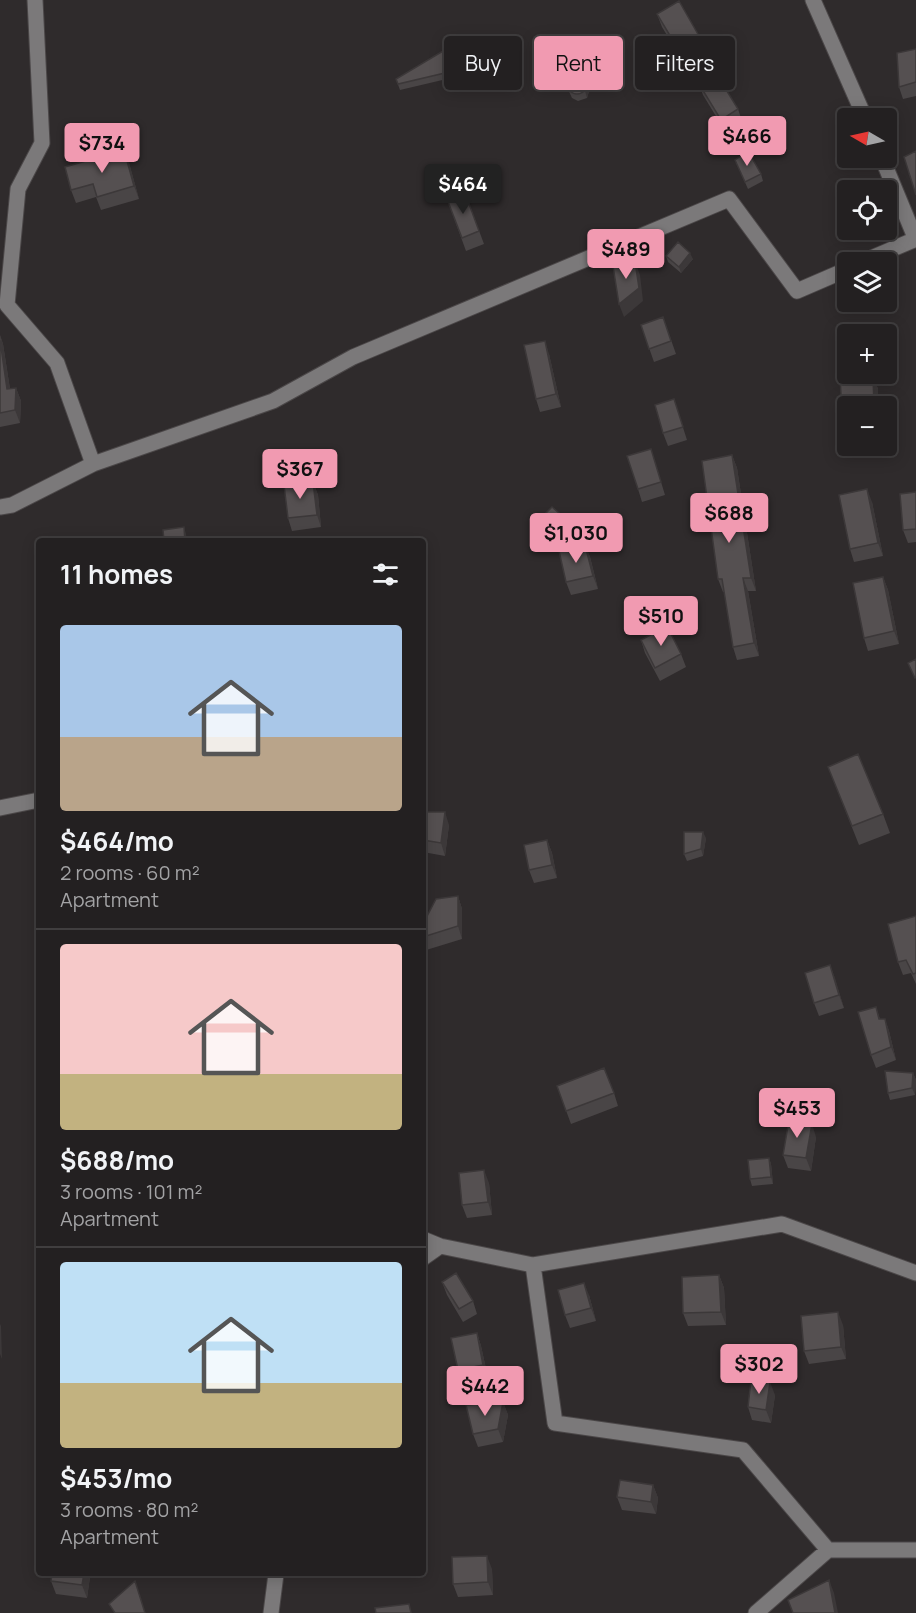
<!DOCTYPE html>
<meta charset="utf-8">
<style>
:root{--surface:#232021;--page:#2f2d2e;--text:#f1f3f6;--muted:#a3a3a5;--line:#403e3f;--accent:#f19ab1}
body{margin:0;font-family:Manrope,sans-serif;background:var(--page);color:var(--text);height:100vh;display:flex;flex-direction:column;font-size:22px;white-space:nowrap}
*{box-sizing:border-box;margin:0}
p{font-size:20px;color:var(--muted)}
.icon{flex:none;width:33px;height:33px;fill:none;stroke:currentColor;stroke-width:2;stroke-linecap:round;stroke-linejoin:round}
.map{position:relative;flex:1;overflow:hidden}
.drawer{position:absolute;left:36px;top:538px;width:390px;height:1038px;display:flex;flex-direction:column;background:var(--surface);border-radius:6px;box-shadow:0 3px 15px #0003,0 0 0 2px var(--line)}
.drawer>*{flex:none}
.banner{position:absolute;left:444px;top:36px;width:381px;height:54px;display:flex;gap:12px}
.needle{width:39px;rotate:279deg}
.controls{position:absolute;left:837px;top:108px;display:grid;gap:12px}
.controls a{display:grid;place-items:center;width:60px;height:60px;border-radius:6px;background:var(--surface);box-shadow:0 3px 15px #0003,0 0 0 2px var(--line);font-size:30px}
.price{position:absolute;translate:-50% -51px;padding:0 14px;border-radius:6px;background:var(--accent);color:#111;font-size:20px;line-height:39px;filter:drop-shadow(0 2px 3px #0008)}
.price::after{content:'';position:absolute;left:50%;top:36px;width:18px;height:14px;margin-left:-9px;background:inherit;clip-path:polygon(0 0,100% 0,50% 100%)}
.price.current{background:#222;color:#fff}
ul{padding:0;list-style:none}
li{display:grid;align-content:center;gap:12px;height:318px;padding:0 24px}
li+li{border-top:2px solid var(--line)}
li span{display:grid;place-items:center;height:186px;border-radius:6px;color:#555}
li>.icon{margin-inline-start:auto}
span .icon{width:108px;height:108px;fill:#fffc;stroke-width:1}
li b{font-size:26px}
h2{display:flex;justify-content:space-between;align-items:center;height:72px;padding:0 24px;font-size:26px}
.tag{padding:0 21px;border-radius:6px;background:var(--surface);box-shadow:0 3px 15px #0003,0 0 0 2px var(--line);font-size:21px;line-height:54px}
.tag.current{background:var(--accent);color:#111}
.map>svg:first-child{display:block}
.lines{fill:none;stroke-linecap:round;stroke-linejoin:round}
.minor-casing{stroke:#4b4748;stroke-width:17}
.minor{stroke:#7b797a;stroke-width:15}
.wall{fill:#494546}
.shaded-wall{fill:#3c3839}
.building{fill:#555051;stroke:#3c3839;stroke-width:1.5}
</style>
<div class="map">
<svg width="916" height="1613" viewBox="0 0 916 1613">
<rect width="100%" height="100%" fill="#2f2b2c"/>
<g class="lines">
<defs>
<path id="minor" d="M813,0l52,118
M882,158l34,82
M862,262l54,-23
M93,464l180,-63 80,-44 376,-158 68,92 51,-22
M0,507l12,-2 81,-41 -36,-101 -50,-58 11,-116 24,-46 -7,-143
M0,808l39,-8
M423,1239l17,7 93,19 249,-41 134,49
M423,1258l17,-12
M533,1265l22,158 188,27 85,100h88
M271,1613l5,-39
M756,1613l72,-63"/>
</defs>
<use href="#minor" class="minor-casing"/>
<use href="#minor" class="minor"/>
</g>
<path class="wall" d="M657,14l42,22 5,13 -21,13 -21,-35z
M916,49v47l-13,3 -4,-12z
M443,51l17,17 -3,7 -6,3 -51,12 -4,-11z
M721,65l4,11 -3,7 16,26 4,12 -17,10 -22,-36 -4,-11 5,-4z
M566,85l24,3 -3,10 -9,3 -6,-3z
M735,160l26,14 2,7 -15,8z
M129,163l10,36 -38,11 -5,-13 -20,6 -5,-13z
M465,193l19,51 -18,7 -19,-52z
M666,256l27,3 -12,14 -13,-11z
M663,317l13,37 -22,8 -13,-37z
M0,335l3,9 7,45 6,-1 5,13 -1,22 -20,4z
M549,354l12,53 -21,5 -4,-13z
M873,376l5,13v17h-30v20h-2l-4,-13 -2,-36z
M678,412l9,28 -19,6 -5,-13z
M651,449l14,46 -23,7 -4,-13z
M732,455l5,13 19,123h-8l11,65 -22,4 -4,-13 -9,-55h-1l-5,-13z
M313,482l5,13 3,32 -29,4 -4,-13z
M916,492v50l-8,1 -5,-13z
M872,502l11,54 -29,6 -4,-13z
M539,520l29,6 -12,13 -14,-12z
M585,545l5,12 8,32 -27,6 -5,-13z
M883,577l5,13 11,54 -31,7 -4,-13z
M641,640l40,14 5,13 -26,14 -15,-28z
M828,767l55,47 7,19 -31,12z
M423,812l26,13 -4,31 -22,-4z
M706,838l-3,18 -16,5 -3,-7z
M547,840l5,13 5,25 -23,5 -5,-13z
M458,896l4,13v30l-39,12v-27z
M916,916v68l-5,-11 -8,2 -5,-13z
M830,965l14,43 -25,8 -5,-13z
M876,1007l4,12h5l4,12 7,29 -20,8 -5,-13z
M913,1073l3,7 -1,15 -25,5 -2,-7z
M557,1086l57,7 4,13 -47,18z
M816,1137l-5,34 -23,-3 -5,-13z
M769,1158l2,6 2,20 -21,2 -2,-7z
M489,1183l3,32 -25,3 -5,-13z
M719,1275l5,13 2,37 -38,1 -5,-13z
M442,1282l31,19 4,13 -14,8 -16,-27z
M589,1295l7,26 -26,7 -5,-13z
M843,1325l3,34 -37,5 -5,-13z
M477,1333l4,13 7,32 -25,5 -5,-13z
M775,1395l-4,28 -19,-3 -4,-13z
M503,1402l5,13 -5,27 -25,5 -5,-13z
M653,1485l5,13 -2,16 -34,-4 -5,-13z
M492,1569l1,26 -35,2 -5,-13z
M90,1577l-3,21 -31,-4 -5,-13z"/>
<path class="shaded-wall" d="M458,62l2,6 -3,7 -2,-7z
M721,65l4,11 -4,10 -4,-11z
M588,82l2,6 -3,10 -2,-7z
M124,150l5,13 10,36 -5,-13z
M690,253l3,6 -12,14 -2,-6z
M635,262l5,13 3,26 -19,16 -5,-13z
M0,335l3,9 9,58 -5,-13z
M545,341l4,13 12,53 -5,-13z
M873,376l5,13v17h-4z
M16,388l5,13 -1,22 -5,-13z
M732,455l5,13 19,123 -5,-13z
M313,482l5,13 3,32 -4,-12z
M867,489l5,13 11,54 -5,-13z
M566,519l2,7 -12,13 -3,-6z
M184,527l2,7 1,8h-2z
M585,545l5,12 8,32 -5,-13z
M883,577l5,13 11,54 -5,-13z
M743,578l5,13 11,65 -5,-13z
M445,812l4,13 -4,31 -4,-13z
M703,832l3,6 -3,18 -2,-7z
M547,840l5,13 5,25 -5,-13z
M458,896l4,13v30l-4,-13z
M830,965l5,13 9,30 -5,-13z
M885,1019l4,12 7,29 -5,-13z
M913,1073l3,7 -1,15 -3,-7z
M812,1124l4,13 -5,34 -5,-13z
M769,1158l2,6 2,20 -2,-7z
M484,1170l5,13 3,32 -4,-13z
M719,1275l5,13 2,37 -5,-13z
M584,1283l5,12 7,26 -5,-13z
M838,1312l5,13 3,34 -5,-12z
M0,1324l1,2 1,33 -2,-5z
M477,1333l4,13 7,32 -5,-13z
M770,1382l5,13 -4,28 -5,-13z
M503,1402l5,13 -5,27 -5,-13z
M653,1485l5,13 -2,16 -5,-12z
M487,1556l5,13 1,26 -5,-13z
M84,1574h4l2,3 -3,21 -5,-13z
M829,1580l5,13 4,20h-3z"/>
<path class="building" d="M679,1l20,35 -21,13 -21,-35z
M916,49v33l-17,5 -2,-34z
M703,50l14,7 4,8 -4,10 21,34 -17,11 -22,-36 5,-4 -3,-14z
M443,51l10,1 5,10 -3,6 -6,4 -51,12 -2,-5z
M567 84a10 10 0 1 1 20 0a10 10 0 1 1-20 0Z
M124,150l10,36 -37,11 -4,-13 -22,6 -6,-23z
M748,151l13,23 -16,8 -10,-22z
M916,151v44l-12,-38z
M465,193l14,38 -17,7 -15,-39z
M678,242l12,11 -11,14 -13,-11z
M635,262l4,26 -20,16 -6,-38z
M663,317l8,24 -22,8 -8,-24z
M0,340l7,49 9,-1 -1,22 -15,3z
M545,341l11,53 -20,5 -12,-54z
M873,376l1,30h-26v7h-6l-2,-36z
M674,399l9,28 -20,6 -8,-28z
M651,449l10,33 -23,7 -11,-33z
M732,455l19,123h-8l11,65 -21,4 -11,-68h-4l-16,-118z
M313,482l4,33 -29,3 -4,-33z
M867,489l11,54 -28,6 -11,-54z
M916,492v37l-13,1 -3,-36z
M552,507l14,12 -13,14 -14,-13z
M184,527l1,15h-21l-1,-12z
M585,545l8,31 -27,6 -7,-31z
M883,577l11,54 -30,7 -11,-55z
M667,626l14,28 -26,14 -14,-28z
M916,659v18l-1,1 -7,-15z
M858,754l25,60 -31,12 -24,-59z
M423,812h22l-4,31 -18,-3z
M684,832h19l-2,17 -17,5z
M547,840l5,25 -23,5 -5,-25z
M458,896v30l-35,11v-13l13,-25z
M916,916v57l-3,1 -7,-14 -8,2 -10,-38z
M830,965l9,30 -25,8 -9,-30z
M876,1007l3,12h6l6,28 -20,8 -13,-43z
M604,1068l10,25 -48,18 -9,-25z
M885,1071l28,2 -1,15 -24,5z
M789,1120l23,4 -6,34 -23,-3z
M769,1158l2,19 -21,2 -2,-19z
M484,1170l4,32 -26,3 -3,-32z
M456,1273l17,28 -14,8 -17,-27z
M719,1275l2,37 -38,1 -1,-36z
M584,1283l7,25 -26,7 -7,-25z
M838,1312l3,35 -37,4 -3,-35z
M477,1333l6,32 -25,5 -7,-32z
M751,1380l19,2 -4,28 -18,-3z
M503,1402l-5,27 -25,5 -7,-29z
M620,1480l33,5 -2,17 -34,-5z
M487,1556l1,26 -35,2 -1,-27z
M52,1574h32l-2,11 -31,-4z
M829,1580l6,33h-42l-5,-13z
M135,1581l10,32h-30l-6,-9z
M409,1604l2,9h-35l-1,-5z"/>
</svg>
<div class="controls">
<a><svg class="needle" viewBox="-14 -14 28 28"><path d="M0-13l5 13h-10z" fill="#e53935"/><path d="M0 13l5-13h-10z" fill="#a3a3a5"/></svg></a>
<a><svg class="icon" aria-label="locate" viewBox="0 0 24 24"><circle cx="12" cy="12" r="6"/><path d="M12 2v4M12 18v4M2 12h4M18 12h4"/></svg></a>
<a><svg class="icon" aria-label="layers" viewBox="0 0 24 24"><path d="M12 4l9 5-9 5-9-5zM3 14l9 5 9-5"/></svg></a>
<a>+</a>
<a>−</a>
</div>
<b class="price" style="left:747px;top:167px">$466</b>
<b class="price" style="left:102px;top:174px">$734</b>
<b class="price current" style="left:463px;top:215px">$464</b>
<b class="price" style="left:626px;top:280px">$489</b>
<b class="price" style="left:300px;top:500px">$367</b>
<b class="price" style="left:729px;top:544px">$688</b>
<b class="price" style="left:576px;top:564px">$1,030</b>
<b class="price" style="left:661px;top:647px">$510</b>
<b class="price" style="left:797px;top:1139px">$453</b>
<b class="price" style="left:759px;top:1395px">$302</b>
<b class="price" style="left:485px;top:1417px">$442</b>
<div class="banner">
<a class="tag">Buy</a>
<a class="tag current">Rent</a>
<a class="tag">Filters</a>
</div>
<section class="drawer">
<h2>11 homes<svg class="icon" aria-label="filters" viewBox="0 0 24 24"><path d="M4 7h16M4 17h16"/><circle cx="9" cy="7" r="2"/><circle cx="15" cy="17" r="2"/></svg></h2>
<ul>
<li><span style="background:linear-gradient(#a9c7e8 60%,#b9a48a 0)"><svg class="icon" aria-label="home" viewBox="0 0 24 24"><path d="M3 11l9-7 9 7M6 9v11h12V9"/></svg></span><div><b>$464/mo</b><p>2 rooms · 60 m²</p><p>Apartment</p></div></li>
<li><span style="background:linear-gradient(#f6c9c9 70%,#c2b280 0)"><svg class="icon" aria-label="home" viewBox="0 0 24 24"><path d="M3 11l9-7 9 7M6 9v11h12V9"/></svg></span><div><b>$688/mo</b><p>3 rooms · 101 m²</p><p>Apartment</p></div></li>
<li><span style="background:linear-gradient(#bfe0f5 65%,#c2b280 0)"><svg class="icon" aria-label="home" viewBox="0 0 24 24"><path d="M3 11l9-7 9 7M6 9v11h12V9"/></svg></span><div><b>$453/mo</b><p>3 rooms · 80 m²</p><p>Apartment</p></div></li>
</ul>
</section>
</div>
